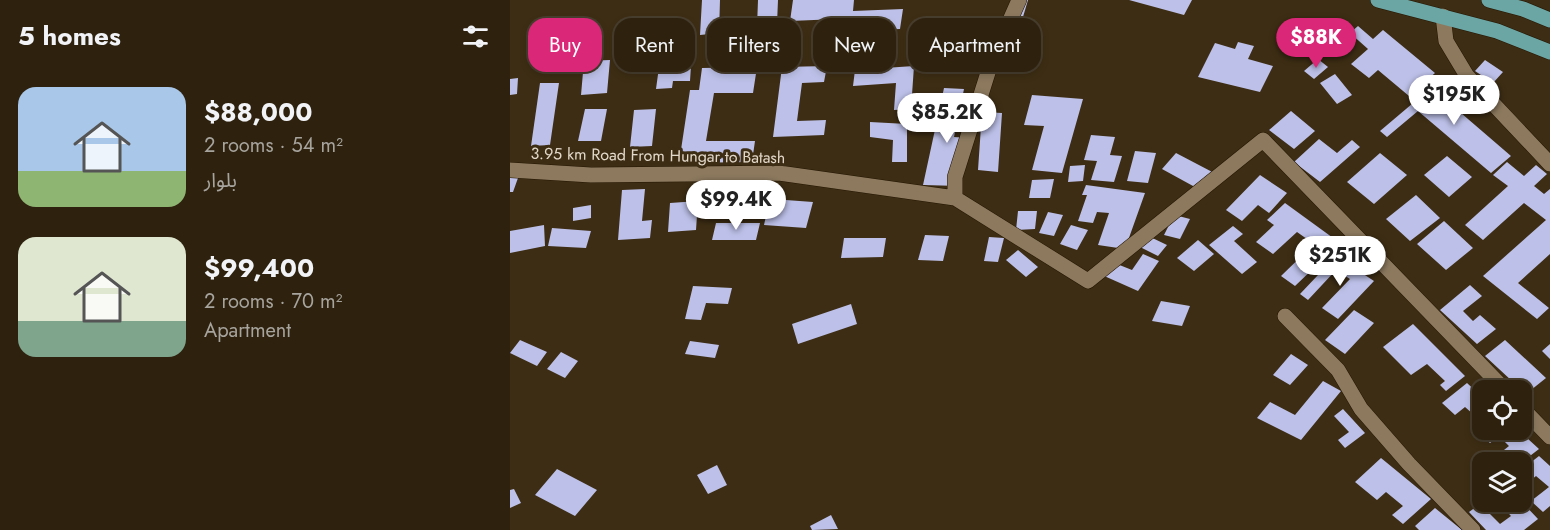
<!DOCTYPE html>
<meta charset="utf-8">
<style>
:root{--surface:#2e220f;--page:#362a18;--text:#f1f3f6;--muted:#a7a49e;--line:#493f2f;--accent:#db2777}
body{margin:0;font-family:Jost,"Noto Sans Arabic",sans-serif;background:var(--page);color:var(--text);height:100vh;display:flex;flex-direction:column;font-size:22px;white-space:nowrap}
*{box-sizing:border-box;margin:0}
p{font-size:20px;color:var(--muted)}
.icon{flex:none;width:33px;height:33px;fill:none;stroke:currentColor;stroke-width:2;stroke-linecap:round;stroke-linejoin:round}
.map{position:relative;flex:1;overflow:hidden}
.panel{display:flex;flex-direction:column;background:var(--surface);width:510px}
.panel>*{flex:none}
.hud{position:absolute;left:18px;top:18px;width:570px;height:54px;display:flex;gap:12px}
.tools{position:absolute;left:962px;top:380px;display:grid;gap:12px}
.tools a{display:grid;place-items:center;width:60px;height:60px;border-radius:12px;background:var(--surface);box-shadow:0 3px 9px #0003,0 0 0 2px var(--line);font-size:30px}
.price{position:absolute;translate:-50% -51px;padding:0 14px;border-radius:21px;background:#fff;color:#222;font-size:20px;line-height:39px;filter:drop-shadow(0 2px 3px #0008)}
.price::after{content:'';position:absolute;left:50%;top:36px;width:18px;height:14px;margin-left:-9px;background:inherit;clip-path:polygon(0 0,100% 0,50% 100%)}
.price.current{background:var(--accent);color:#fff}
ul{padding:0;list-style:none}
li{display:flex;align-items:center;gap:18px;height:150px;padding:0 18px}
li span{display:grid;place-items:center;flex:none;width:168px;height:120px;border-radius:18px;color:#555}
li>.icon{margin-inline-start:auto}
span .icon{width:72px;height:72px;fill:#fffc;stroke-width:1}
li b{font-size:26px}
h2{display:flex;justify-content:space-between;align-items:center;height:72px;padding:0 18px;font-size:26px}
.tag{padding:0 21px;border-radius:18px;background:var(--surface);box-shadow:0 3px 9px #0003,0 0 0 2px var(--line);font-size:21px;line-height:54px}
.tag.current{background:var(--accent);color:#fff}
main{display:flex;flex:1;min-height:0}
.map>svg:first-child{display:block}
.building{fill:#bdc0e8}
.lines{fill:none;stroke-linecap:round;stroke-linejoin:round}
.minor-casing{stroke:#241500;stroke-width:16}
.major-casing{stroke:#241500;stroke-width:16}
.minor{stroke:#8c795e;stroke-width:15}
.major{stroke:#6ba5a4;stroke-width:15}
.labels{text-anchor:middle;stroke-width:6;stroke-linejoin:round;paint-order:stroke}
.street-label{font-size:16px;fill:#e3d9ca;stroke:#3d2d14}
</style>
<main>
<section class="panel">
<h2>5 homes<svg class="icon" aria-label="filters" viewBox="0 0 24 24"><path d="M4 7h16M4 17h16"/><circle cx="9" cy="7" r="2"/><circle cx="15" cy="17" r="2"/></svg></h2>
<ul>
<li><span style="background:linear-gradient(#a9c7e8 70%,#8fb573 0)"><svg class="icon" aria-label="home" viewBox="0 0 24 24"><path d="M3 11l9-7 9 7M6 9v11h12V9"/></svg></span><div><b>$88,000</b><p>2 rooms · 54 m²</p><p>بلوار</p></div></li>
<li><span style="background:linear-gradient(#dfe7d0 70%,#7fa58c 0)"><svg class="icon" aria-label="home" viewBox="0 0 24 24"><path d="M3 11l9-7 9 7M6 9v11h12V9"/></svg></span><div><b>$99,400</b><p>2 rooms · 70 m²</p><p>Apartment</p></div></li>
</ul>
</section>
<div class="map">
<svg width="1040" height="530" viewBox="0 0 1040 530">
<rect width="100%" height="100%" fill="#3d2d14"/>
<path class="building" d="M192,0h18l-1,33 -19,2z
M248,0h20l-1,24 -20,3z
M283,0h61l-1,11 50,-2 -3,20 -63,3 1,-13 -48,2z
M504,0h14l-19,64 -23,-2 13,-44 9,1z
M619,0h63l-8,15z
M412,18l50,6 -10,30 -50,-7z
M805,23l30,3 -8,25 -13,-2 3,-9 -17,-3z
M848,26l15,13 10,-9 52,43 -26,23 -31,-26 -9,8 -18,-14 17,-15 -18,-16z
M728,42l16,4 -6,13 25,7 -13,26 -62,-15 17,-34 20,6z
M808,59l10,8 -14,12 -10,-8z
M100,60l-3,33 -26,2 3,-34z
M975,60l18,12 -10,11 -18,-12z
M181,66l-1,15h-17l-1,7 -16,1 3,-22z
M317,66l-3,16 -22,1 -5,38 29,-1 -2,15 -51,2 9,-70z
M404,66l-3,43 -17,1 2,-27 -43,3 2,-16z
M247,67l-4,26h-39l-8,48h49l-3,21 -73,1 11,-73h9l3,-22z
M825,74l17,21 -15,9 -17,-21z
M8,78l-1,16 -7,1v-16z
M30,83h19l-9,62 -19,1z
M941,86l20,18 -10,9 50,43 -20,17 -73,-62 -31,26 -7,-6 52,-44 9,8z
M434,88l20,1 -10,48 15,1 -10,48 -36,-1z
M522,95l51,4 -21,74 -30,-3 12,-44 -20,-1z
M75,109h22l-6,32h-23z
M146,109l-4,37 -22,1 4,-37z
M781,111l24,20 -21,18 -25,-19z
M472,112l20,1 -4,59 -20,-2z
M360,122l37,2v38h-15l1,-22 -23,-3z
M581,135l24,2 -5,18 12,1 -8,26 -23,-2 6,-19 -13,-1z
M809,139l18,14 15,-13 8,7 -40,35 -26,-20z
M625,151l21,2 -8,30 -21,-2z
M666,153l42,22 -14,17 -42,-23z
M870,153l27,22 -33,29 -27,-22z
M937,156l25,21 -23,20 -25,-22z
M997,162l17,14 12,-11 11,9 -13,12 10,8 6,-5v65l-32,29 31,25 -12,11 -54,-43 63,-56 -22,-17 -41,37 -18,-15 43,-39 -15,-11z
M575,165l-2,16 -15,1 2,-16z
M750,175l27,18 -18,20 -11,-8 -16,16 -16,-11z
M0,177l8,1 -5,14h-3z
M544,179l-4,19h-21l3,-18z
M576,185l59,8 -20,56 -27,-4 11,-32 -12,-1 -4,11 -15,-2 9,-26h-5z
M135,189l-3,32 10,-1 -2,18 -32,2 4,-50z
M906,195l24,23 -30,23 -24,-22z
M193,196h41l-2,12h-41z
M247,198l56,4 -7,26 -42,-3 2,-9 -14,-2z
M188,201l-2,29 -28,2 2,-29z
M775,203l55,40 -45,43 -14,-10 33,-32 -17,-12 -24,22 -17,-12 18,-17 -7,-5z
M81,205v13l-18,3v-13z
M508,211h19l-2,18 -19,1z
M538,212l15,3 -9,21 -15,-3z
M653,212l27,7 -10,20 -16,-4 5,-10z
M934,221l29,27 -27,22 -29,-26z
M206,223h44l-4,17h-44z
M34,225l1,21 -35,7v-22z
M561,225l17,5 -11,20 -17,-6z
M723,226l10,8 -9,7 23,21 -15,12 -33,-29z
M42,228l39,3 -5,17 -38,-2z
M632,233l25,12 -9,11 -24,-12z
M415,235l24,1 -6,25 -25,-1z
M479,237l15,1 -6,24 -14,-1z
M334,238h42l-3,19 -42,1z
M688,240l16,14 -20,17 -17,-13z
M508,250l20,17 -12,10 -20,-17z
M633,254l16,7 -21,30 -36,-16 10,-13 20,8z
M826,256l38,25 -36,38 -16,-11 28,-29 -14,-9 -28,30 -8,-6z
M960,285l12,11 -19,15 10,10 7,-6 16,14 -19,15 -37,-34z
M183,286l39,2 -4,16 -22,-1 -5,17 -16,-1z
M651,301l29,5 -8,20 -30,-5z
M341,304l6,20 -59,20 -6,-20z
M844,310l20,13 -29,31 -20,-14z
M903,324l52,52 -19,15 -6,-6 5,-4 -18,-17 -16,11 -28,-28z
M10,340l27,12 -10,14 -27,-13z
M995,340l41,38 -20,16 -41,-38z
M180,341l29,4 -4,13 -30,-4z
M1040,344v15l-8,-8z
M51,352l17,9 -13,17 -18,-9z
M781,354l17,11 -18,20 -17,-10z
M813,381l18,10 -40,49 -44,-22 13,-16 25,13z
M957,383l15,14v25l-17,-15 -10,8 -13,-12z
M833,409l22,24 -20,15 -7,-8 11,-8 -15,-16z
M972,423v6h35l22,20 -17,13h-33l20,-16 -10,-10 -9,7 -16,-14z
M1029,456l11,10v40l-7,6 -12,-11 18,-14 -13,-11 -11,9 -4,-3v-12z
M871,458l50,41 -28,25 -11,-9 11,-9 -17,-14 -9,8 -22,-18z
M207,465l10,20 -19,9 -11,-19z
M47,469l40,21 -22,26 -40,-21z
M4,489l7,14 -11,5v-18z
M987,501h24l17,18 -14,11h-38l-17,-18 11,-8 20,20 11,-8z
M925,508l27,22h-43l-4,-4z
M321,515l7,14 -26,1 -2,-4z"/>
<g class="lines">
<defs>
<path id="minor" d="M933,16l3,25 21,35 83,88
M0,170l81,5 188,-2 176,25v-21l36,-114 28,-63
M445,198l133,83 175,-141 242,250
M775,316l53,54 23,39 48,55 64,66
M1011,407l29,30"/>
<path id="major" d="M868,0l119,31 53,21
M979,0l34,9 27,11"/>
</defs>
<use href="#minor" class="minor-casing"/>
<use href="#major" class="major-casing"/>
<use href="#minor" class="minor"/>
<use href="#major" class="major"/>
</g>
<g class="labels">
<g class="street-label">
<text transform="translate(148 155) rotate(1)" y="6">3.95 km Road From Hungar to Batash</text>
</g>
</g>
</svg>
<div class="tools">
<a><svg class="icon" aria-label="locate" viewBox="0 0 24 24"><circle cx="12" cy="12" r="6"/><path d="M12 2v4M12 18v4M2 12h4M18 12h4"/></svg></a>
<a><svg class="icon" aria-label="layers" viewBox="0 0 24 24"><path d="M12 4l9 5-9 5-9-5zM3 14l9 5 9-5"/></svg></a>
</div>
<b class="price current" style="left:806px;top:69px">$88K</b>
<b class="price" style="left:944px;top:126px">$195K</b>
<b class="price" style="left:437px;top:144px">$85.2K</b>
<b class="price" style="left:226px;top:231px">$99.4K</b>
<b class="price" style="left:830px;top:287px">$251K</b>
<div class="hud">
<a class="tag current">Buy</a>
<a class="tag">Rent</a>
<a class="tag">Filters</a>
<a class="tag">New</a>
<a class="tag">Apartment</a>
</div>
</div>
</main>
